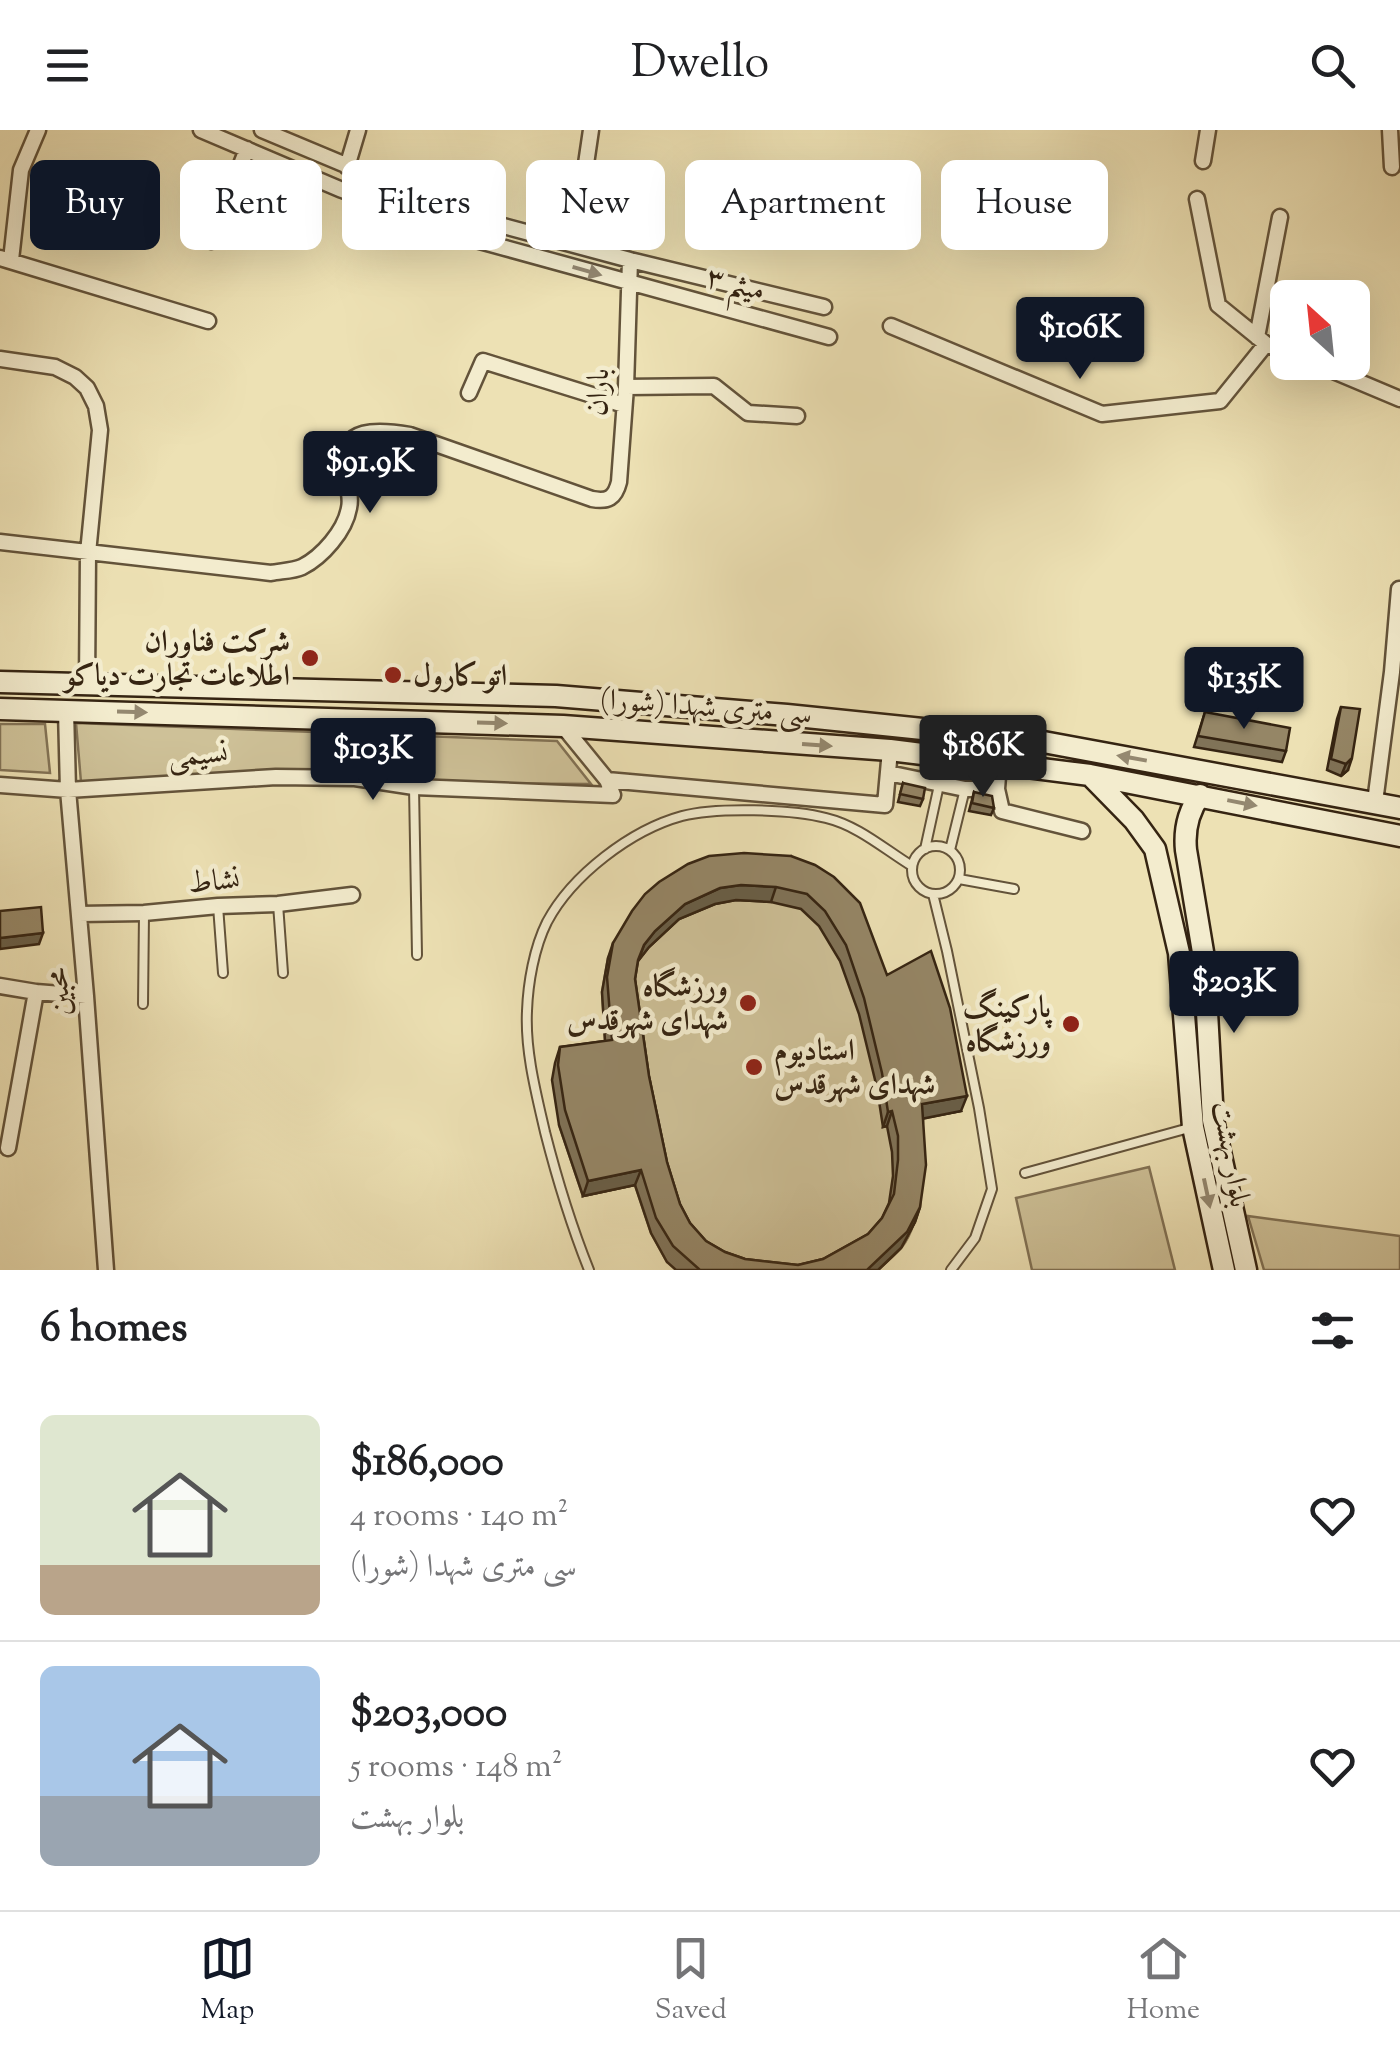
<!DOCTYPE html>
<meta charset="utf-8">
<style>
:root{--surface:#fff;--page:#f2f2f2;--text:#202124;--muted:#757577;--line:#e0e0e0;--accent:#111827}
body{margin:0;font-family:"Sorts Mill Goudy",Amiri,serif;background:var(--page);color:var(--text);height:100vh;display:flex;flex-direction:column;font-size:38px;white-space:nowrap}
*{box-sizing:border-box;margin:0}
p{font-size:32px;color:var(--muted)}
.icon{flex:none;width:55px;height:55px;fill:none;stroke:currentColor;stroke-width:2;stroke-linecap:round;stroke-linejoin:round}
.map{position:relative;height:1140px;overflow:hidden}
.drawer{display:flex;flex-direction:column;background:var(--surface);flex:1}
.drawer>*{flex:none}
.hud{position:absolute;left:30px;top:30px;width:1340px;height:90px;display:flex;gap:20px}
.needle{width:65px;rotate:333deg}
.fabs{position:absolute;left:1270px;top:150px;display:grid;gap:20px}
.fabs a{display:grid;place-items:center;width:100px;height:100px;border-radius:15px;background:var(--surface);box-shadow:0 10px 40px #0002;font-size:50px}
.price{position:absolute;translate:-50% -85px;padding:0 22px;border-radius:10px;background:var(--accent);color:#fff;font-size:32px;line-height:65px;filter:drop-shadow(0 2px 5px #0008)}
.price::after{content:'';position:absolute;left:50%;top:60px;width:30px;height:22px;margin-left:-15px;background:inherit;clip-path:polygon(0 0,100% 0,50% 100%)}
.price.current{background:#222;color:#fff}
ul{padding:0;list-style:none}
li{display:flex;align-items:center;gap:30px;height:250px;padding:0 40px}
li+li{border-top:2px solid var(--line)}
li span{display:grid;place-items:center;flex:none;width:280px;height:200px;border-radius:15px;color:#555}
li>.icon{margin-inline-start:auto}
span .icon{width:120px;height:120px;fill:#fffc;stroke-width:1}
li b{font-size:42px}
h2{display:flex;justify-content:space-between;align-items:center;height:120px;padding:0 40px;font-size:42px}
.tag{padding:0 35px;border-radius:15px;background:var(--surface);box-shadow:0 10px 40px #0002;font-size:35px;line-height:90px}
.tag.current{background:var(--accent);color:#fff}
header{display:flex;justify-content:space-between;align-items:center;height:130px;padding:0 40px;background:var(--surface);font-size:45px;font-weight:600}
.tab-bar{display:flex;justify-content:space-around;align-items:center;height:140px;border-top:2px solid var(--line);background:var(--surface);font-size:28px;color:var(--muted)}
.tab-bar a{display:grid;justify-items:center;gap:5px}
.tab-bar .current{color:var(--accent)}
.map>svg:first-child{display:block}
.green{fill:#cec198;stroke:#827255;stroke-width:2.5}
.lines{fill:none;stroke-linecap:round;stroke-linejoin:round}
.lane-casing{stroke:#63533a;stroke-width:12}
.street-casing{stroke:#63533a;stroke-width:19}
.secondary-casing{stroke:#352412;stroke-width:25}
.lane{stroke:#f3ecce;stroke-width:8}
.street{stroke:#f3ecce;stroke-width:14}
.secondary{stroke:#f3ecce;stroke-width:20}
.wall{fill:#807358;stroke:#352412;stroke-width:2.5;fill-rule:evenodd}
.shaded-wall{fill:#685e47;stroke:#352412;stroke-width:2.5}
.building{fill:#958666;stroke:#352412;stroke-width:2.5;fill-rule:evenodd}
.oneway{fill:#948870}
.poi-dot{fill:#8f2418;stroke:#f3ecce;stroke-width:4}
.labels{text-anchor:middle;stroke-width:9;stroke-linejoin:round;paint-order:stroke}
.street-label{font-size:30px;fill:#352412;stroke:#f3ecce}
.poi-label{font-size:30px;font-weight:bold;fill:#352412;stroke:#f3ecce;text-anchor:end}
</style>
<header><svg class="icon" aria-label="menu" viewBox="0 0 24 24"><path d="M4 6h16M4 12h16M4 18h16"/></svg>Dwello<svg class="icon" aria-label="search" viewBox="0 0 24 24"><circle cx="10" cy="10" r="6"/><path d="M15 15l6 6"/></svg></header>
<div class="map">
<svg width="1400" height="1140" viewBox="0 0 1400 1140">
<rect width="100%" height="100%" fill="#ede1b4"/>
<filter id="stains"><feTurbulence type="fractalNoise" baseFrequency=".002" numOctaves="4"/><feColorMatrix values="0 0 0 0 .2 0 0 0 0 .09 0 0 0 0 .02 0 0 0 .5 -.17"/></filter>
<radialGradient id="worn" r=".72"><stop offset=".6" stop-color="#630" stop-opacity="0"/><stop offset="1" stop-color="#630" stop-opacity=".3"/></radialGradient>
<path class="green" d="M76,593l481,18 34,43 -160,-1 -101,-14 -109,4 -140,9z
M0,594h45l5,49 -50,-3z
M786,742l175,239 -45,9c2,41 12,91 -14,127 -7,8 -16,16 -24,23l-211,-8 -16,-29 -16,-48 -52,11 -24,-71 47,-70 -4,-63 6,-34 7,-14z
M1149,1037l26,103h-143l-16,-72z
M1248,1086l152,20v34h-136z"/>
<g class="lines">
<defs>
<path id="lane" d="M414,657l3,168
M912 740a24 24 0 1 1 48 0a24 24 0 1 1-48 0Z
M925,719l14,-64
M950,720l15,-61
M959,749l55,10
M933,764l14,57 32,157 13,81 -17,49 -24,32
M278,774l5,69
M218,776l5,67
M143,874l1,-90
M1025,1043l164,-45
M589,1140c-18,-45 -32,-91 -44,-138 -9,-39 -20,-81 -18,-121 1,-28 7,-63 20,-89 25,-47 84,-92 135,-106 34,-9 110,-7 144,2 33,8 58,31 86,48"/>
<path id="street" d="M201,0l141,60 123,47 364,100
M262,0l208,87 160,43 194,47
M1390,0l2,37
M1203,31l5,-31
M347,37l11,-37
M1197,69l21,106 48,39 22,9
M577,95l14,-95
M211,111l36,-92
M0,128l208,63
M11,130l10,-90 17,-40
M891,196l211,88 118,-13 46,-57
M1257,207l23,-120
M0,229l55,8 20,10 12,11 9,18 4,24 -12,123 -1,132
M1312,232l88,37
M626,257l88,-1 34,27 49,3
M469,263l14,-32 141,44
M0,412l271,31c10,-2 22,-2 31,-6 20,-10 43,-36 47,-59 3,-13 -3,-25 -5,-38 -7,-45 37,-40 66,-35l182,64c16,3 23,-1 27,-17l7,-95 4,-127
M66,580l2,80 18,206 20,274
M999,633l-2,26 5,22 80,20
M888,643l77,16h32
M607,650l278,25 5,-55
M0,655l68,5 208,-13 79,1 59,9 199,8 -6,-15 -44,-54
M1375,672l17,-130 7,-83
M79,784l65,-1 74,-7 60,-2 74,-9
M0,856l36,6 50,4
M8,1018l28,-156"/>
<path id="secondary" d="M0,552l556,14 231,19 251,26 362,67
M0,579l563,17 327,24 200,25 310,61
M1091,646l43,44 21,29 24,104 14,174 31,143
M1200,665c-12,17 -16,35 -14,55l18,108 9,162 33,150"/>
</defs>
<use href="#lane" class="lane-casing"/>
<use href="#street" class="street-casing"/>
<use href="#secondary" class="secondary-casing"/>
<use href="#lane" class="lane"/>
<use href="#street" class="street"/>
<use href="#secondary" class="secondary"/>
</g>
<path class="wall" d="M1341,577l7,63 -7,6 -14,-6 10,-51z
M1205,582l81,39 -4,11 -88,-15z
M903,653l20,16 -3,7 -22,-4z
M974,662l20,16 -3,7 -22,-4z
M791,726l96,119 74,136 -38,7 -3,89 -5,15 -14,26 -23,22h-202l-9,-8 -16,-29 -16,-48 -52,11 -24,-71 -7,-45 3,-17 5,-16 45,-6 -3,-49 6,-34 5,-15zM736,770l35,2 30,7 18,17 21,35 19,53 18,74 6,39 4,-1 5,26 1,24 -4,27 -7,15 -14,16 -45,25 -25,6 -53,-6 -20,-7 -19,-11 -16,-18 -10,-19 -13,-42 -18,-86 -14,-97 3,-18 11,-14 30,-28 36,-15z"/>
<path class="shaded-wall" d="M1352,628l-4,12 -7,6 5,-12z
M741,755l35,2 -5,15 -35,-2 -21,4 -36,15 -30,28 -11,14 6,-16 11,-14 30,-27 35,-16z
M43,803l-4,11 -39,5v-11z
M967,966l-6,15 -45,9 6,-16z
M892,981l-5,15 -4,1 5,-15z
M641,1040l-6,15 -52,11 5,-15z
M920,1077l-5,15 -14,26 -23,22h-11z"/>
<path class="building" d="M1341,577l19,2 -8,49 -6,6 -15,-5z
M1205,582l85,16 -4,23 -88,-15z
M903,653l22,5 -2,11 -23,-5z
M974,662l18,4 2,12 -22,-5z
M744,723l47,3 24,9 19,12 26,26 27,72 44,-24 19,57 17,88 -45,8 4,61 -6,42 -13,25 -40,38h-167l-27,-24 -17,-28 -15,-48 -53,11 -23,-71 -7,-45 2,-18 52,-7 -5,-63 6,-34 19,-32 13,-17 14,-12 29,-18 21,-8zM741,755l35,2 31,7 18,17 21,34 18,53 18,75 6,39 4,-1 6,25v24l-4,34 -12,24 -14,16 -45,25 -25,6 -53,-6 -20,-7 -19,-11 -16,-18 -10,-19 -13,-42 -18,-86 -14,-97 3,-19 6,-15 11,-14 30,-27 35,-16z
M41,777l2,26 -43,5v-27z"/>
<defs><path id="oneway-solid" d="M-6-.8H1V-3.2L6.5 0L1 3.2V.8H-6Z" transform="scale(2.5)"/></defs>
<g class="oneway">
<use href="#oneway-solid" transform="translate(587 141) rotate(16)"/>
<use href="#oneway-solid" transform="translate(132 582) rotate(2)"/>
<use href="#oneway-solid" transform="translate(492 593) rotate(2)"/>
<use href="#oneway-solid" transform="translate(817 615) rotate(4)"/>
<use href="#oneway-solid" transform="translate(1132 628) rotate(-170)"/>
<use href="#oneway-solid" transform="translate(1242 673) rotate(11)"/>
<use href="#oneway-solid" transform="translate(1207 1063) rotate(78)"/>
</g>
<g class="poi-dot">
<circle cx="310" cy="528" r="10"/>
<circle cx="393" cy="545" r="10"/>
<circle cx="748" cy="873" r="10"/>
<circle cx="1071" cy="894" r="10"/>
<circle cx="754" cy="937" r="10"/>
</g>
<g class="labels">
<g class="street-label">
<text transform="translate(736 153) rotate(15)" y="10">میثم ۳</text>
<text transform="translate(597 262) rotate(-87)" y="10">باران</text>
<text transform="translate(706 576) rotate(4)" y="10">سی متری شهدا (شورا)</text>
<text transform="translate(198 624) rotate(-4)" y="10">نسیمی</text>
<text transform="translate(214 750) rotate(-4)" y="10">نشاط</text>
<text transform="translate(58 862) rotate(-95)" y="10">محبین</text>
<text transform="translate(1232 1024) rotate(80)" y="10">بلوار بهشت</text>
</g>
<g class="poi-label">
<text x="290" y="521">شرکت فناوران<tspan x="290" dy="34">اطلاعات تجارت دیاکو</tspan></text>
<text x="413" y="555" text-anchor="start">اتو کارول</text>
<text x="728" y="866">ورزشگاه<tspan x="728" dy="34">شهدای شهرقدس</tspan></text>
<text x="1051" y="887">پارکینگ<tspan x="1051" dy="34">ورزشگاه</tspan></text>
<text x="774" y="930" text-anchor="start">استادیوم<tspan x="774" dy="34">شهدای شهرقدس</tspan></text>
</g>
</g>
<rect width="100%" height="100%" filter="url(#stains)"/>
<rect width="100%" height="100%" fill="url(#worn)"/>
</svg>
<div class="fabs">
<a><svg class="needle" viewBox="-14 -14 28 28"><path d="M0-13l5 13h-10z" fill="#e53935"/><path d="M0 13l5-13h-10z" fill="#757577"/></svg></a>
</div>
<b class="price" style="left:1080px;top:252px">$106K</b>
<b class="price" style="left:370px;top:386px">$91.9K</b>
<b class="price" style="left:1244px;top:602px">$135K</b>
<b class="price current" style="left:983px;top:670px">$186K</b>
<b class="price" style="left:373px;top:673px">$103K</b>
<b class="price" style="left:1234px;top:906px">$203K</b>
<div class="hud">
<a class="tag current">Buy</a>
<a class="tag">Rent</a>
<a class="tag">Filters</a>
<a class="tag">New</a>
<a class="tag">Apartment</a>
<a class="tag">House</a>
</div>
</div>
<section class="drawer">
<h2>6 homes<svg class="icon" aria-label="filters" viewBox="0 0 24 24"><path d="M4 7h16M4 17h16"/><circle cx="9" cy="7" r="2"/><circle cx="15" cy="17" r="2"/></svg></h2>
<ul>
<li><span style="background:linear-gradient(#dfe7d0 75%,#b9a48a 0)"><svg class="icon" aria-label="home" viewBox="0 0 24 24"><path d="M3 11l9-7 9 7M6 9v11h12V9"/></svg></span><div><b>$186,000</b><p>4 rooms · 140 m²</p><p>سی متری شهدا (شورا)</p></div><svg class="icon" aria-label="heart" viewBox="0 0 24 24"><path d="M12 20l-8-8c-3-5 5-10 8-4 3-6 11-1 8 4z"/></svg></li>
<li><span style="background:linear-gradient(#a9c7e8 65%,#9aa5b1 0)"><svg class="icon" aria-label="home" viewBox="0 0 24 24"><path d="M3 11l9-7 9 7M6 9v11h12V9"/></svg></span><div><b>$203,000</b><p>5 rooms · 148 m²</p><p>بلوار بهشت</p></div><svg class="icon" aria-label="heart" viewBox="0 0 24 24"><path d="M12 20l-8-8c-3-5 5-10 8-4 3-6 11-1 8 4z"/></svg></li>
</ul>
</section>
<nav class="tab-bar">
<a class="current"><svg class="icon" aria-label="map" viewBox="0 0 24 24"><path d="M3 6l6-2 6 2 6-2v14l-6 2-6-2-6 2zM9 4v14M15 6v14"/></svg>Map</a>
<a><svg class="icon" aria-label="saved" viewBox="0 0 24 24"><path d="M7 4h10v16l-5-4-5 4z"/></svg>Saved</a>
<a><svg class="icon" aria-label="home" viewBox="0 0 24 24"><path d="M3 11l9-7 9 7M6 9v11h12V9"/></svg>Home</a>
</nav>
